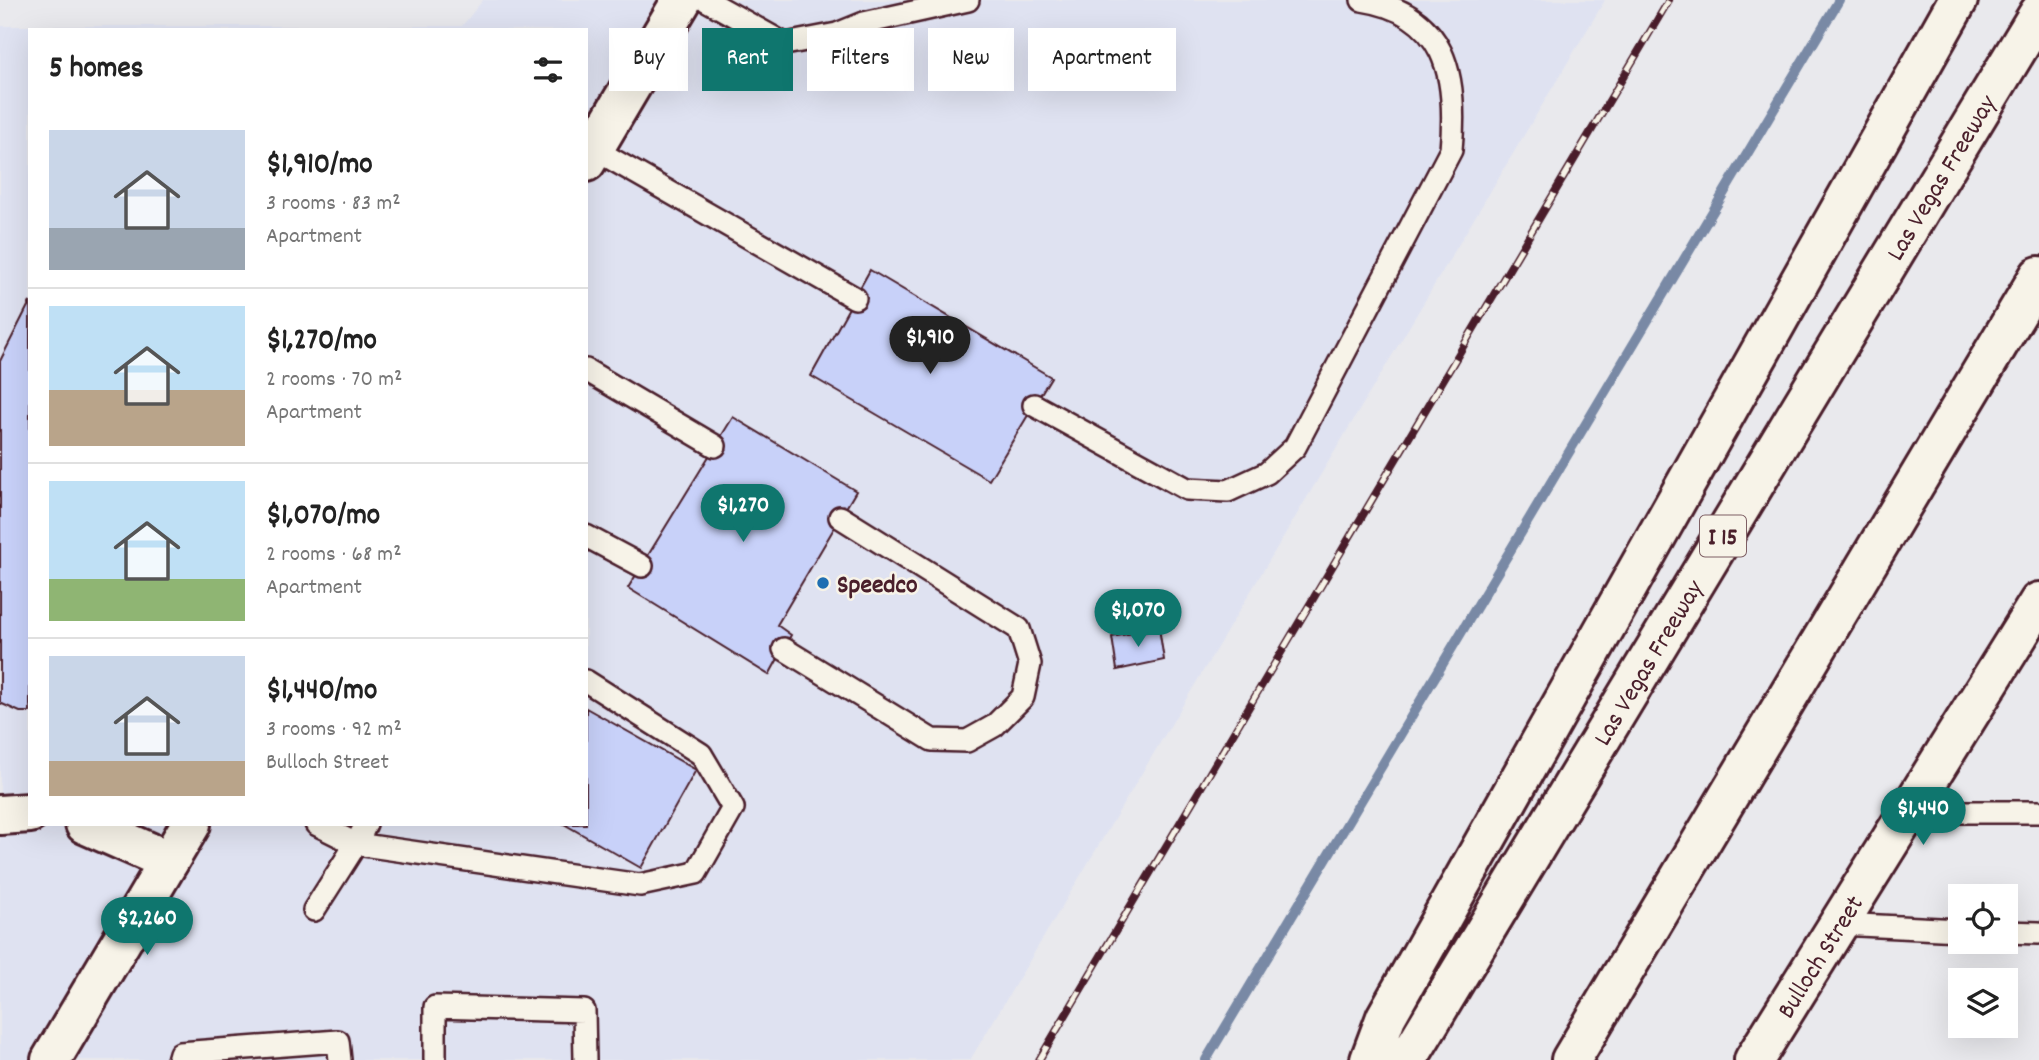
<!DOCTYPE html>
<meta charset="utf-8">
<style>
:root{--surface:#fff;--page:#f6f6f6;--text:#222;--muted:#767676;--line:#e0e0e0;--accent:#0f766e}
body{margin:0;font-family:Dekko,sans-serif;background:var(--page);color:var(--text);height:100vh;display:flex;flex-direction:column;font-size:26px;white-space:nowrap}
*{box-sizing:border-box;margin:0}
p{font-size:23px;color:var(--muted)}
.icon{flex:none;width:38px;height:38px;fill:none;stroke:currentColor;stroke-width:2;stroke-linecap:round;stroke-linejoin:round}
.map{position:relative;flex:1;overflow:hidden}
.side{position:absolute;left:28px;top:28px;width:560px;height:798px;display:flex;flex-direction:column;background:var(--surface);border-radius:0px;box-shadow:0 7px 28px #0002}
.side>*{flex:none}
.banner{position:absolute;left:609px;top:28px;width:665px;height:63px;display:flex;gap:14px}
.controls{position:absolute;left:1948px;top:884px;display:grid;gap:14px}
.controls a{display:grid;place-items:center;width:70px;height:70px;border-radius:0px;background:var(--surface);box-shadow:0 7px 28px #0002;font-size:35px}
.price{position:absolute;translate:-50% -60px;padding:0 16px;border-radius:24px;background:var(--accent);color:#fff;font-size:23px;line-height:46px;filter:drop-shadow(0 2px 4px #0008)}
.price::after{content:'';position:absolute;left:50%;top:42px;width:21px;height:16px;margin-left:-10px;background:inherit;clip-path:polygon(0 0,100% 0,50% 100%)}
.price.active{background:#222;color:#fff}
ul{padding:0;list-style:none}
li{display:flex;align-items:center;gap:21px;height:175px;padding:0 21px}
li+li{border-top:2px solid var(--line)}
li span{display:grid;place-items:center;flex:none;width:196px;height:140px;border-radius:0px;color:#555}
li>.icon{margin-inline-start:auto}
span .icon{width:84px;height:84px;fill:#fffc;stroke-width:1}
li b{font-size:30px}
h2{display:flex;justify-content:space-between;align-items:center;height:84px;padding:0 21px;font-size:30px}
.chip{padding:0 24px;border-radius:0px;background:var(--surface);box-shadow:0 7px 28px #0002;font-size:24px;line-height:63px}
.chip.active{background:var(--accent);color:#fff}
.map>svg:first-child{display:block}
.built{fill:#dfe2f1;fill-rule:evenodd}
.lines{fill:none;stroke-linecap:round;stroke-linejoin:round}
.stream{stroke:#7989a5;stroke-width:10}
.building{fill:#c8d1f9;stroke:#4a1f2b;stroke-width:2}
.lane-casing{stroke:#4a1f2b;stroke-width:26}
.street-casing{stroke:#4a1f2b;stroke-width:44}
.secondary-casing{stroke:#4a1f2b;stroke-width:44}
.highway-casing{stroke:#4a1f2b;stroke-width:44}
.lane{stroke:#f7f3e8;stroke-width:21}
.street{stroke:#f7f3e8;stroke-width:38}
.secondary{stroke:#f7f3e8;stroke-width:38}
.highway{stroke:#f7f3e8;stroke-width:38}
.rail-casing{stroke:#4a1f2b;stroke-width:8}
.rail{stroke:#f7f3e8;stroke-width:5;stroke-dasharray:16;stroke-linecap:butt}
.poi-dot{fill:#1f6fb2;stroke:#f7f3e8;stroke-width:2.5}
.labels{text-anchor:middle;stroke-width:5;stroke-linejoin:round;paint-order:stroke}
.shield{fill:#f7f3e8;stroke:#7e5f64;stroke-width:2}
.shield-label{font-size:24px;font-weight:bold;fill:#4a1f2b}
.street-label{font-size:26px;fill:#4a1f2b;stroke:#f7f3e8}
.poi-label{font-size:26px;font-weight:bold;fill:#4a1f2b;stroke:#f7f3e8;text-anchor:start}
</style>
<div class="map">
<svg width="2039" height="1060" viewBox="0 0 2039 1060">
<rect width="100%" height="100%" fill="#e9e9ed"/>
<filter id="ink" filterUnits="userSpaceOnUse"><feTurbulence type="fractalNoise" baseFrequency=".0143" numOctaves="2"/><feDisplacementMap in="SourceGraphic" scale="14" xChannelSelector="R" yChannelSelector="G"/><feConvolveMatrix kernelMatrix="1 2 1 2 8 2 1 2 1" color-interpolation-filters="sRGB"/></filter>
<g filter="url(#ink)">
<path class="built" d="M483,0h1122l-635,1060h-970v-1034h462zM30,30h556v794h-556z"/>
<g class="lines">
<path class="stream" d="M1206,1060l633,-1060"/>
</g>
<path class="building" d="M870,270l181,107 -62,103 -178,-104z
M30,302v410h-10l-20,-9v-342z
M733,417l123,74 -79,134 14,10 -22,40 -141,-87z
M1159,628l5,32 -47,10 -5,-33z
M586,708l110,62 -55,98 -77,-44h22z"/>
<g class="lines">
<defs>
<path id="lane" d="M706,0l79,44 52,-10 27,-11 104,-23
M594,149l261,149
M586,370l129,76
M1034,405l153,84 41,2 39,-18 28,-26 156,-297c7,-75 -5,-137 -89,-150
M586,536l56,30
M784,649l148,91 35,1 27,-15 29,-29 7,-33 -11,-35 -179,-112
M1910,812h129
M316,824l40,20 10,-20
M314,910l42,-66 284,41 56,-12 37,-65 -32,-54 -115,-73
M1839,924l121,6
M2006,932l33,1
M178,1060l2,-7 158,-12 2,19
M435,1060v-53l149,4 1,49"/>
<path id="street" d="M0,815l30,-2
M85,824l84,37
M1754,1060l285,-458"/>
<path id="secondary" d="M586,162l96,-162
M51,1060l140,-236"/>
<path id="highway" d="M1370,1060l16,-43 572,-1017
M1407,1060l632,-1047
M1571,1060l468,-784"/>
</defs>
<use href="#lane" class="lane-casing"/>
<use href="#street" class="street-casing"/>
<use href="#secondary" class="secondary-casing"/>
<use href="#highway" class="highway-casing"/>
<use href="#lane" class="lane"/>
<use href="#street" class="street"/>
<use href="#secondary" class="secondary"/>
<use href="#highway" class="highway"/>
<defs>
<path id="rail" d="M1039,1060l630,-1060"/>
</defs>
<use href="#rail" class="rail-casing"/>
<use href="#rail" class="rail"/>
</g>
</g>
<circle class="poi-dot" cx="823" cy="583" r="7"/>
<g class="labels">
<rect class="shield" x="1700" y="515.5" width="46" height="41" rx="5"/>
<g class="shield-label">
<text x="1723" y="544">I 15</text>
</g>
<g class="street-label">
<text transform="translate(1940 177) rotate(-59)" y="9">Las Vegas Freeway</text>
<text transform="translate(1647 662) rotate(-59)" y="9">Las Vegas Freeway</text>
<text transform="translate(1819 956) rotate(-58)" y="9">Bulloch Street</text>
</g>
<g class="poi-label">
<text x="837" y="592">Speedco</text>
</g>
</g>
</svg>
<div class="controls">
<a><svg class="icon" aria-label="locate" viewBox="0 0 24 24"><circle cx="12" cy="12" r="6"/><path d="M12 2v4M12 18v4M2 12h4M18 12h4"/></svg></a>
<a><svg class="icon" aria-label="layers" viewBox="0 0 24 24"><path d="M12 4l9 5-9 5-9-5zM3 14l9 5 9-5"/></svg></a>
</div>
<b class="price active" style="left:930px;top:376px">$1,910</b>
<b class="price" style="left:743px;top:544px">$1,270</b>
<b class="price" style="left:1138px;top:649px">$1,070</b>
<b class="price" style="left:1923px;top:847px">$1,440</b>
<b class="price" style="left:147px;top:957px">$2,260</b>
<div class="banner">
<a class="chip">Buy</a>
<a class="chip active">Rent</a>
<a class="chip">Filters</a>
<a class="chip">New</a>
<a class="chip">Apartment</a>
</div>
<section class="side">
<h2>5 homes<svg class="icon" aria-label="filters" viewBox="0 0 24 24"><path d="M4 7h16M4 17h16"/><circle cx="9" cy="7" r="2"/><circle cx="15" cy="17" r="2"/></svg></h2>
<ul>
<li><span style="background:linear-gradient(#c9d6e8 70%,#9aa5b1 0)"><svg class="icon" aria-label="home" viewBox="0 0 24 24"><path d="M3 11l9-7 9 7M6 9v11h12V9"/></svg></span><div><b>$1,910/mo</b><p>3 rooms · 83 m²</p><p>Apartment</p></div></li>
<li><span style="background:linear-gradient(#bfe0f5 60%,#b9a48a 0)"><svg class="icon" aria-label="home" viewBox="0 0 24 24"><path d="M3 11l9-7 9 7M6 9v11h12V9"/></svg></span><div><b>$1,270/mo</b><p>2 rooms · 70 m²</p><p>Apartment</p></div></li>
<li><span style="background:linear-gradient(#bfe0f5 70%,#8fb573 0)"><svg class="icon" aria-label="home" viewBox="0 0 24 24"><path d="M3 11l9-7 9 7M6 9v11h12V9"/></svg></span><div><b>$1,070/mo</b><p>2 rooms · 68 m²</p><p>Apartment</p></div></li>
<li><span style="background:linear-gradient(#c9d6e8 75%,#b9a48a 0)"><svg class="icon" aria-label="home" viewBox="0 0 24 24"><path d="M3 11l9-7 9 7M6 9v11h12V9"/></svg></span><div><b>$1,440/mo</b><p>3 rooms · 92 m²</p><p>Bulloch Street</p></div></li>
</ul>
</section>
</div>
